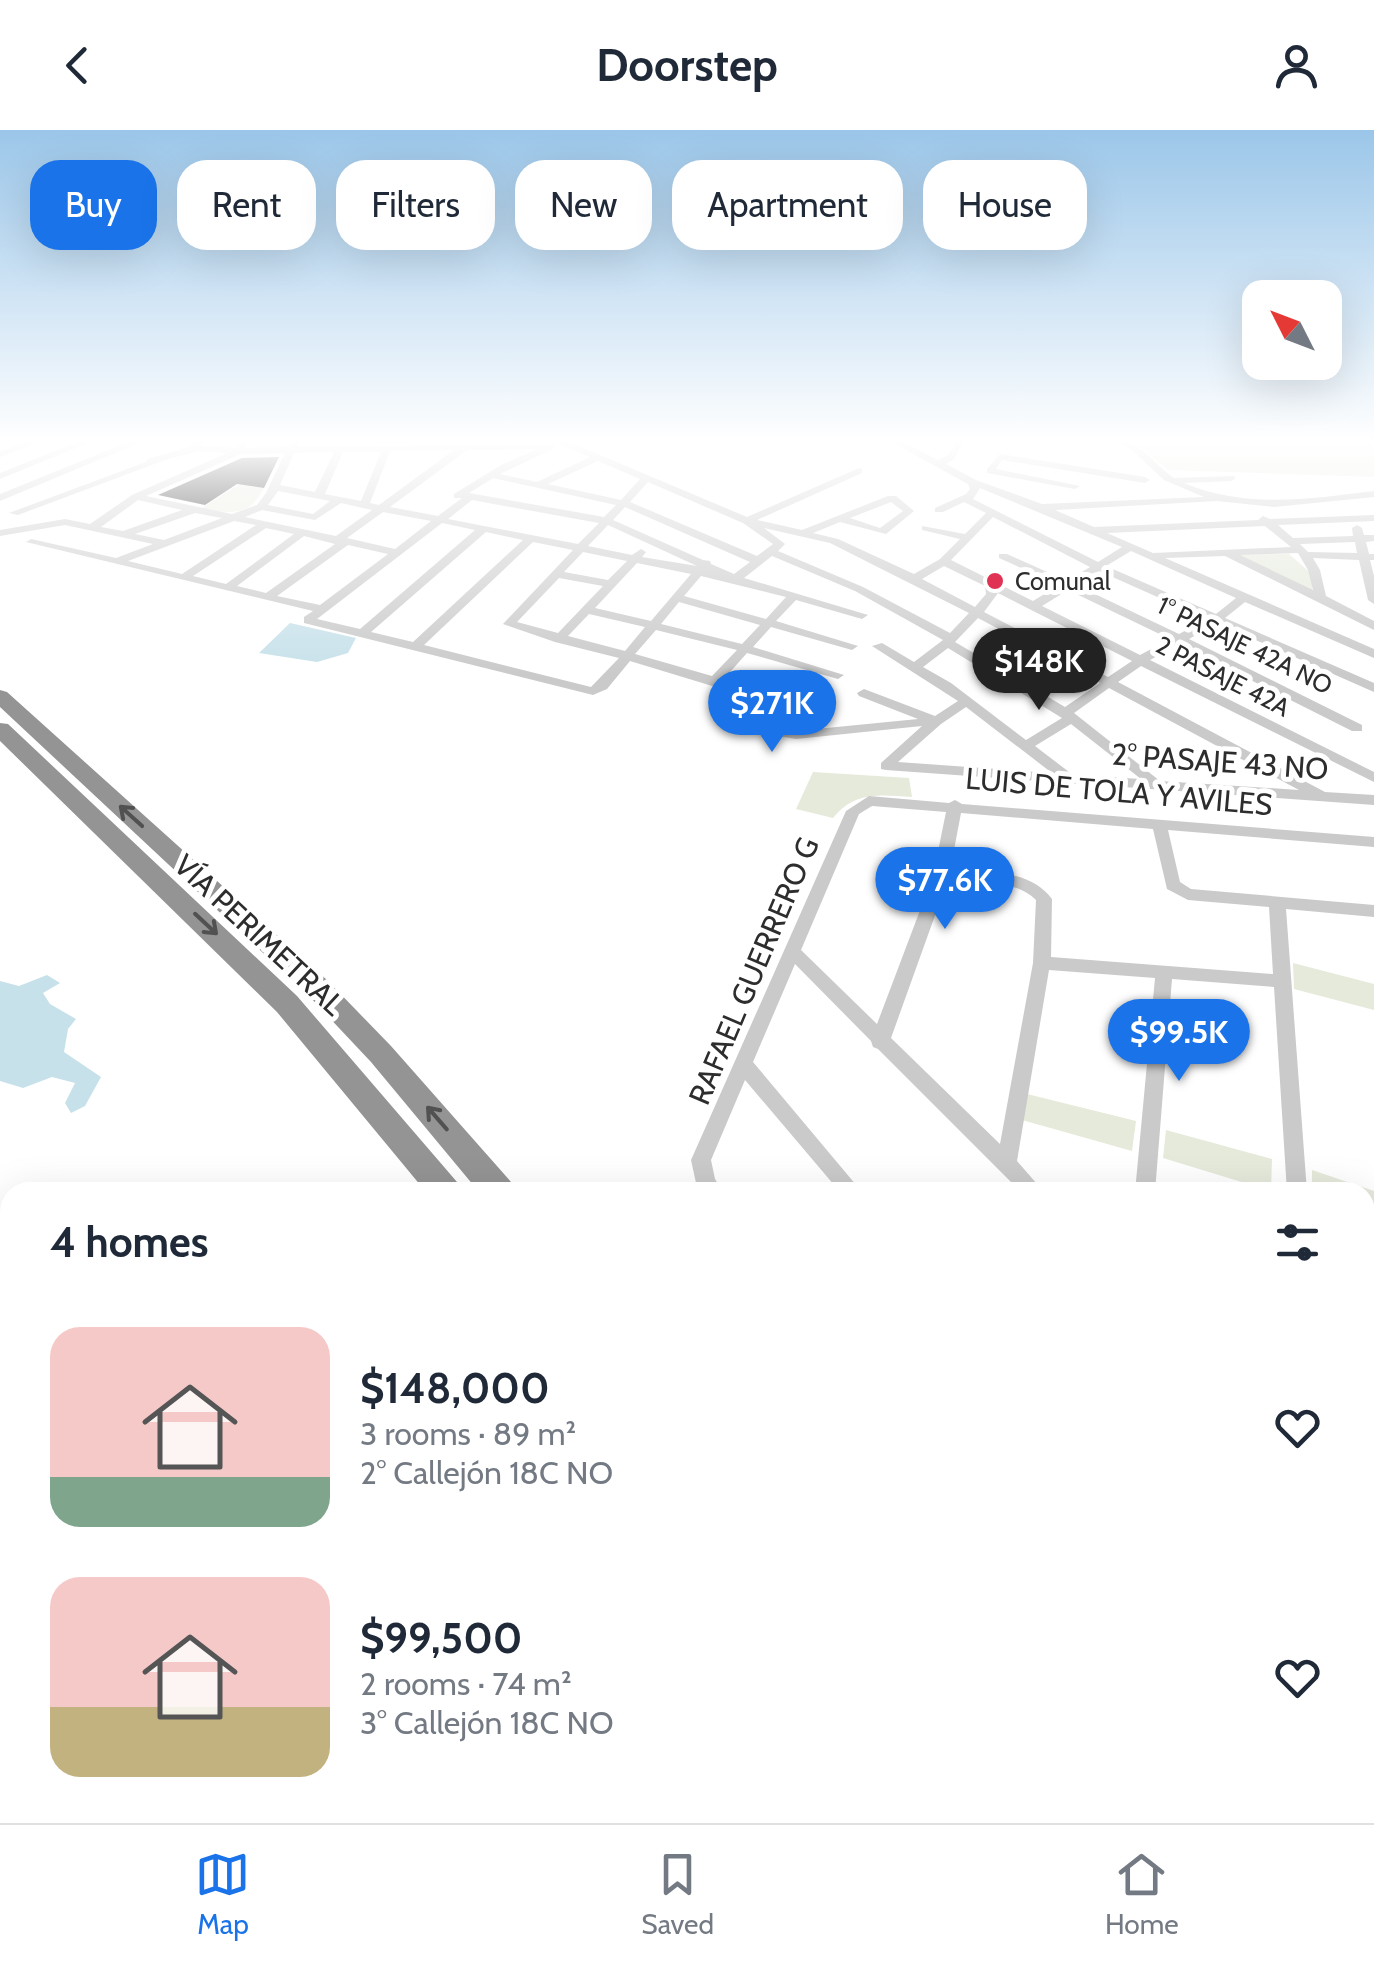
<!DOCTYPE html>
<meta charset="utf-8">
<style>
:root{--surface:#fff;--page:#f6f6f7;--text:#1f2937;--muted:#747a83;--line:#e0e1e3;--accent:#1a73e8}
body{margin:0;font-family:Cabin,sans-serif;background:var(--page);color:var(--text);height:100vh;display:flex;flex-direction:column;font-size:38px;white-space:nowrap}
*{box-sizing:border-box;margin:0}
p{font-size:32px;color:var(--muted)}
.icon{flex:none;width:55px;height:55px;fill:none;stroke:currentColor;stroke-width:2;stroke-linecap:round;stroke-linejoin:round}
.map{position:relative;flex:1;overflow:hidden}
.panel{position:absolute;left:0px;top:1052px;width:1375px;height:642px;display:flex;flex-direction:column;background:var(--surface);border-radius:30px 30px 0 0;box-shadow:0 10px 40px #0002}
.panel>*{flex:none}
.hud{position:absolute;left:30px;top:30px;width:1315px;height:90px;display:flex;gap:20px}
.needle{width:65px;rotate:312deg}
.buttons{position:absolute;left:1242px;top:150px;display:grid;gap:20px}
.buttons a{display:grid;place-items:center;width:100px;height:100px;border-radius:20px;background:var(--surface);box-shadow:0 10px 40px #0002;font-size:50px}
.price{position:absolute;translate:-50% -85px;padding:0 22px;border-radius:35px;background:var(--accent);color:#fff;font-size:32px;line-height:65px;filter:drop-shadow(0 2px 5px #0008)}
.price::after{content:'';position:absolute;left:50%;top:60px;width:30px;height:22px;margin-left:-15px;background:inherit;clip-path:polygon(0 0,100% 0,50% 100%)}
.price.active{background:#222;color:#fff}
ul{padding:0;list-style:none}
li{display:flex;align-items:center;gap:30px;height:250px;padding:0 50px}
li span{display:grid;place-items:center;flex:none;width:280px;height:200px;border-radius:30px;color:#555}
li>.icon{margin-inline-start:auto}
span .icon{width:120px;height:120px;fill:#fffc;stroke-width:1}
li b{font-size:42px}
h2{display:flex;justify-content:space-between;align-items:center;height:120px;padding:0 50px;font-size:42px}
.pill{padding:0 35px;border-radius:30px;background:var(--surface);box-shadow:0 10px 40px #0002;font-size:35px;line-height:90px}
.pill.active{background:var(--accent);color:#fff}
header{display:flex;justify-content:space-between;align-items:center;height:130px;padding:0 50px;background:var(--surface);font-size:45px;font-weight:700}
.menu{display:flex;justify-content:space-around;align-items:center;height:140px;border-top:2px solid var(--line);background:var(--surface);font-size:28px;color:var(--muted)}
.menu a{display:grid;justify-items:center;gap:5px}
.menu .active{color:var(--accent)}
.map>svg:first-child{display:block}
.green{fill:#e5eadb}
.water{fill:#c7e1ea}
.building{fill:#141414}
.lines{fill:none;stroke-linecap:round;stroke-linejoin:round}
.minor{fill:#cacaca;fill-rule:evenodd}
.major{fill:#a5a5a5;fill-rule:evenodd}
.highway{fill:#949494;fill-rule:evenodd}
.oneway{stroke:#515151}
.poi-dot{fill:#e03354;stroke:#fff;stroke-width:4}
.labels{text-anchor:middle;stroke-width:10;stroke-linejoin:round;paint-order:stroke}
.far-poi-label{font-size:25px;fill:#2d2d2d;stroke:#fff;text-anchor:start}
.far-street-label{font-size:25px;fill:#2d2d2d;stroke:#fff}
.street-label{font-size:30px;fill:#2d2d2d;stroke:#fff}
</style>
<header><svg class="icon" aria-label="back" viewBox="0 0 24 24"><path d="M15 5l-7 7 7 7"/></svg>Doorstep<svg class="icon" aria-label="person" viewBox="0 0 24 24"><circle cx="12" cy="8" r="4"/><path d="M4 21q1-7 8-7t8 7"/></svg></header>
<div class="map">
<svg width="1374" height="1693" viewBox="0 0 1374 1693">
<rect width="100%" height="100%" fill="#fff"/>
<path class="green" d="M1141,308h233v39l-206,-7 -29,-24z
M238,355l26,3c-15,29 -34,26 -62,20z
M1289,424l24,21 -1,17 -76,-37z
M813,642l96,6 3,19c-33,-2 -57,-6 -79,21l-37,-9z
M1293,833l81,21v26l-80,-21z
M1027,964l109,27 -4,30 -110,-31z
M1166,1000l106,29 -1,32 -108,-33z
M1312,1040l62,21v149l-9,-8v-140h-53z"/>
<path class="water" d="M290,493l66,15 -8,15 -31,9 -58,-9z
M47,845l13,8 -17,10 7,11 26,15 -8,10 -4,23 37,25 -16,29 -14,7 -6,-10 10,-20 -23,-6 -29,11 -23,-7v-100l19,5z"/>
<path class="building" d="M279,327l-15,31 -27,-4 -32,21 -47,-10 84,-37z"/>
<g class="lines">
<path class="minor" d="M35,308h14l-49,19v-6z
M87,308h13l-100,41v-6z
M138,308h13l-151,63v-7z
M193,308h10v8l33,2 4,-10h10l-5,10 42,-1 7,-7 5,3 -2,4 258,-3v4l-55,26 37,8 53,-25 -31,-13 -2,-2 5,-3 185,78 112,-49 3,1v4l-105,47 45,10 86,-34h8l18,15 -28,23 -46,-12 -27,11 25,6 76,35 26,-15 20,-20 -38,-9v-4l43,8 21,-21 -22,-11 -21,10h-8v-4l31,-14 4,-5 -2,-5 -84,-46h12l42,22 10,-5 9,-13h6l-9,17 -8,5 30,16 66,24 162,-7 -40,-17 -32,-30 -22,-12c29,0 42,25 64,40l60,-2 2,2 -5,3 -47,2c61,26 126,16 190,8v6l-100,10 -57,-6 -162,9 39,17 164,-7 5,-4 7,3 104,-4v6l-96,4 15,13 60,-2 -1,-8 5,-3 5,3 2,7h10v6l-8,1 3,12h5v6h-4l4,16v28l-6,-4 -9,-40 -46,-2 7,12 6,26 48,25v9l-149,-74 -60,2 209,91v9l-129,-56 -20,16 149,65v9l-157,-69 -28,16 173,86v6h-10l-173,-87 -29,16 224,112v10l-233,-116 -23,16 207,110 49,3v10l-488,-35 -5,-1v-6l41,-37 -126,13 -70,-12v-6l5,-1 65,11 122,-12 -59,-23 -2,-3 7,-4 71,27 23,-15 -86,-55 10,-3 32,19 29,-22 -88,-49 -83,-35 -28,22 124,37 -6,4 -66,-19 -20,21 82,25 -6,4 -81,-23 -18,20 91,28 -6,4 -91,-26 -24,27 66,21 44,4v6l-45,-2 -158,-48 -23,28 -14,6 -289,-72v-6l9,-6 -287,-69 5,-3 85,19 37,-14 -88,-19 -65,11v-6l65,-11 25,5 42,-29 95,-42 -29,-2 -33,9 -147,55 -9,-2 137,-51 1,-3 46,-13zM537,319l-36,16 -47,29v4h8l-24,18 -48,-9 77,-57zM454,320l-75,55 -9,-2 20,-52zM334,322l-19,40 -35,-7 14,-32zM343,322h38l-20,49 -36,-7zM285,323l-19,40 -9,12 -25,9 -86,-18 95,-42zM598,331l42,18 -19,21 -73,-16zM493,348l123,27 -12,12 -135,-24zM648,352l95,41 30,21 -16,12 -127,-54zM980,358l142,59 -24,15 -125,-63zM278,361l52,10 -17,13 -45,-9zM138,370l44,10 -59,21 -22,-4zM472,370l127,23 -21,21 -130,-25zM891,372l12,9 -23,17 -30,-10zM341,373l31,7 -36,26 -91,-19 17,-7 53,10zM625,377l125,55 -16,12 -23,-10 -1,-3 -7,-1 -90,-40zM383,382l48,9 -36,28 -48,-11zM195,383l27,5 -58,22 -29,-6zM993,387l97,50 -23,14 -60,-27h-8v4l60,27 -26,16 -82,-41zM234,391l22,4 -74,49 -54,-13zM442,393l33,7 -115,99 -43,-10zM608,395l89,41 -55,-9 4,-5 -5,-3 -9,6 -44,-9zM1265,396l26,21 -138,6 -46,-20zM266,398l28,6 -68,50 -33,-8zM764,398l66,15 139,70 -19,20 -87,-46 -85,-36 7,-7zM486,402l37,8 -110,102 -42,-10zM304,406l31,8 -69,49 -29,-7zM533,412l40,8 -70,74 52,18 64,16 -28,29 -167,-42zM1355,412l2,11 -49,-1 -8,-8zM348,415l40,9 -68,51 -43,-9zM1131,421l105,47 -20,16 -110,-48zM583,422l44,9 -19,19 -44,-8zM1298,423l10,17 5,20 -73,-35zM637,433l54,11 -40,47 -56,-13zM944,436l41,20 1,8 -11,13 -53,-28zM1099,441l108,48 -28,15 -103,-49zM701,446l85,21 -20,22 -82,-23zM559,448l44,8 -45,47 -41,-11zM1068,460l102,49 -30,16 -98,-49zM998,463l134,68 -24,16 -124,-65zM679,472l81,23 -18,19 -81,-20zM589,484l56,13 -20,24 -57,-15zM978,488l122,65 -35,24 -110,-65zM656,500l81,20 -25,26 -77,-22zM948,518l114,70 -36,22 -75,-57 -28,-16zM1109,558l190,102 -139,-9 -86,-68zM966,577l86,66 -154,-11 43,-38zM1071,594l70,55 -68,-4 -38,-29z
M1000,324l145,23 5,3 -5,3 -143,-23 -6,9 84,17 -5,3 -88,-16v-4z
M869,666l80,7 6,-3 7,4 412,33v10l-206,-17 12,52 11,7 183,16v12l-88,-8 21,283h-20l-13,-205 -102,-8 -17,213h-20l20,-214 -106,-8 -32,191 27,31h-23l-143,-143 -5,-2 -2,-6 -76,-77 -42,98 109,130h-22l-95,-112 -34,80 4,19 8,13h-22l-5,-9 -5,-23 155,-349zM872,676l74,6 -13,64 -56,148 -76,-74 58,-136zM961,683l192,16 14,60 21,11 81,7 4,67 -222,-17 1,-58c-23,-31 -67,-27 -102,-28zM947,752c29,1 67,-4 89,18l-3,63 -33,181 -109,-106z
M1365,1202l9,5v27l-9,-4z
M1365,1372l9,4v26l-9,-4z
M1365,1577l9,3v31l-9,-4z
M941,1685h31l3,8h-31z
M1155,1685h33l3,8h-33z"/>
<path class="major" d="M0,308h9l-9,5z"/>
<path class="highway" d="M0,560l7,2 320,288 64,66 120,136 4,10h-36l-108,-130 -64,-68 -307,-287z
M0,593l8,1 289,272 160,186 4,10h-35l-149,-180 -277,-271z
M827,1685h49l3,8h-49z
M895,1685h50l3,8h-50z"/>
</g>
<defs><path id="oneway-shaft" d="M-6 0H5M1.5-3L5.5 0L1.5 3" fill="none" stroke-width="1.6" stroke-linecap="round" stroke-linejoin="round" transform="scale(2.5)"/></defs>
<g class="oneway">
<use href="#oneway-shaft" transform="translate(131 686) rotate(-138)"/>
<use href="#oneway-shaft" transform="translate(206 794) rotate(43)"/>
<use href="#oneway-shaft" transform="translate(437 988) rotate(-131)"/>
</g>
<linearGradient id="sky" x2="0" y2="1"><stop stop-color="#9bc6e9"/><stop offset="0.57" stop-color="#fff"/><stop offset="1" stop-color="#fff" stop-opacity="0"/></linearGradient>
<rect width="1374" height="545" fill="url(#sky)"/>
<circle class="poi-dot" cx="995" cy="451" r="10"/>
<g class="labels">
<g class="far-poi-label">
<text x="1015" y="460">Comunal</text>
</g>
<g class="far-street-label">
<text transform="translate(1245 515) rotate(26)" y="9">1° PASAJE 42A NO</text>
<text transform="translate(1223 546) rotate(27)" y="9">2 PASAJE 42A</text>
</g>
<g class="street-label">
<text transform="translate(1220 632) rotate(4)" y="10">2° PASAJE 43 NO</text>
<text transform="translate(1119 662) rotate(5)" y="10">LUIS DE TOLA Y AVILES</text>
<text transform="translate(259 805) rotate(43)" y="10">VÍA PERIMETRAL</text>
<text transform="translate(754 841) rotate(-67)" y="10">RAFAEL GUERRERO G</text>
</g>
</g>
</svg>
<div class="buttons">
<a><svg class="needle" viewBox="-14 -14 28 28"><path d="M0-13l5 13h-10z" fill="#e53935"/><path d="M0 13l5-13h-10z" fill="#747a83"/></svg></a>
</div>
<b class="price active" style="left:1039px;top:583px">$148K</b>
<b class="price" style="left:772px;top:625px">$271K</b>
<b class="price" style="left:945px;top:802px">$77.6K</b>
<b class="price" style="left:1179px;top:954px">$99.5K</b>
<div class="hud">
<a class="pill active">Buy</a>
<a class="pill">Rent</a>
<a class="pill">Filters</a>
<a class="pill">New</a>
<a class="pill">Apartment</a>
<a class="pill">House</a>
</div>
<section class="panel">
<h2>4 homes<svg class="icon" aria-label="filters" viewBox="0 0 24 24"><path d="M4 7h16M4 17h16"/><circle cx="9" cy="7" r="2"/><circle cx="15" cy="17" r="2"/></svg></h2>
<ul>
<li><span style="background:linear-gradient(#f6c9c9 75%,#7fa58c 0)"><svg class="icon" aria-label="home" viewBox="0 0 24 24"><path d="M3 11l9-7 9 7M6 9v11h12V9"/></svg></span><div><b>$148,000</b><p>3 rooms · 89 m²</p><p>2° Callejón 18C NO</p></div><svg class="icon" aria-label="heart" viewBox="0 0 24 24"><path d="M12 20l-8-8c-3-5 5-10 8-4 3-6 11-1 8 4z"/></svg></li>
<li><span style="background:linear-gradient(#f6c9c9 65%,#c2b280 0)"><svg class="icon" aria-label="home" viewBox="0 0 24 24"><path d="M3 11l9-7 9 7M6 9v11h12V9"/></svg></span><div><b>$99,500</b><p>2 rooms · 74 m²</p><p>3° Callejón 18C NO</p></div><svg class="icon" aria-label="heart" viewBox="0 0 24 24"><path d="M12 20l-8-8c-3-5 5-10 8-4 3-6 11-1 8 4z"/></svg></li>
</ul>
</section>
</div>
<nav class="menu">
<a class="active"><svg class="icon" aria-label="map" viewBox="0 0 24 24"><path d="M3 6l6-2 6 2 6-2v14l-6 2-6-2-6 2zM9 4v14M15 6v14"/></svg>Map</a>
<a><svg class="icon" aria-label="saved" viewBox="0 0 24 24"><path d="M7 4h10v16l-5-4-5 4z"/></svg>Saved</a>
<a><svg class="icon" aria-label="home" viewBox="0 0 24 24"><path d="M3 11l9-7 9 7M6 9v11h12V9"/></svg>Home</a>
</nav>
